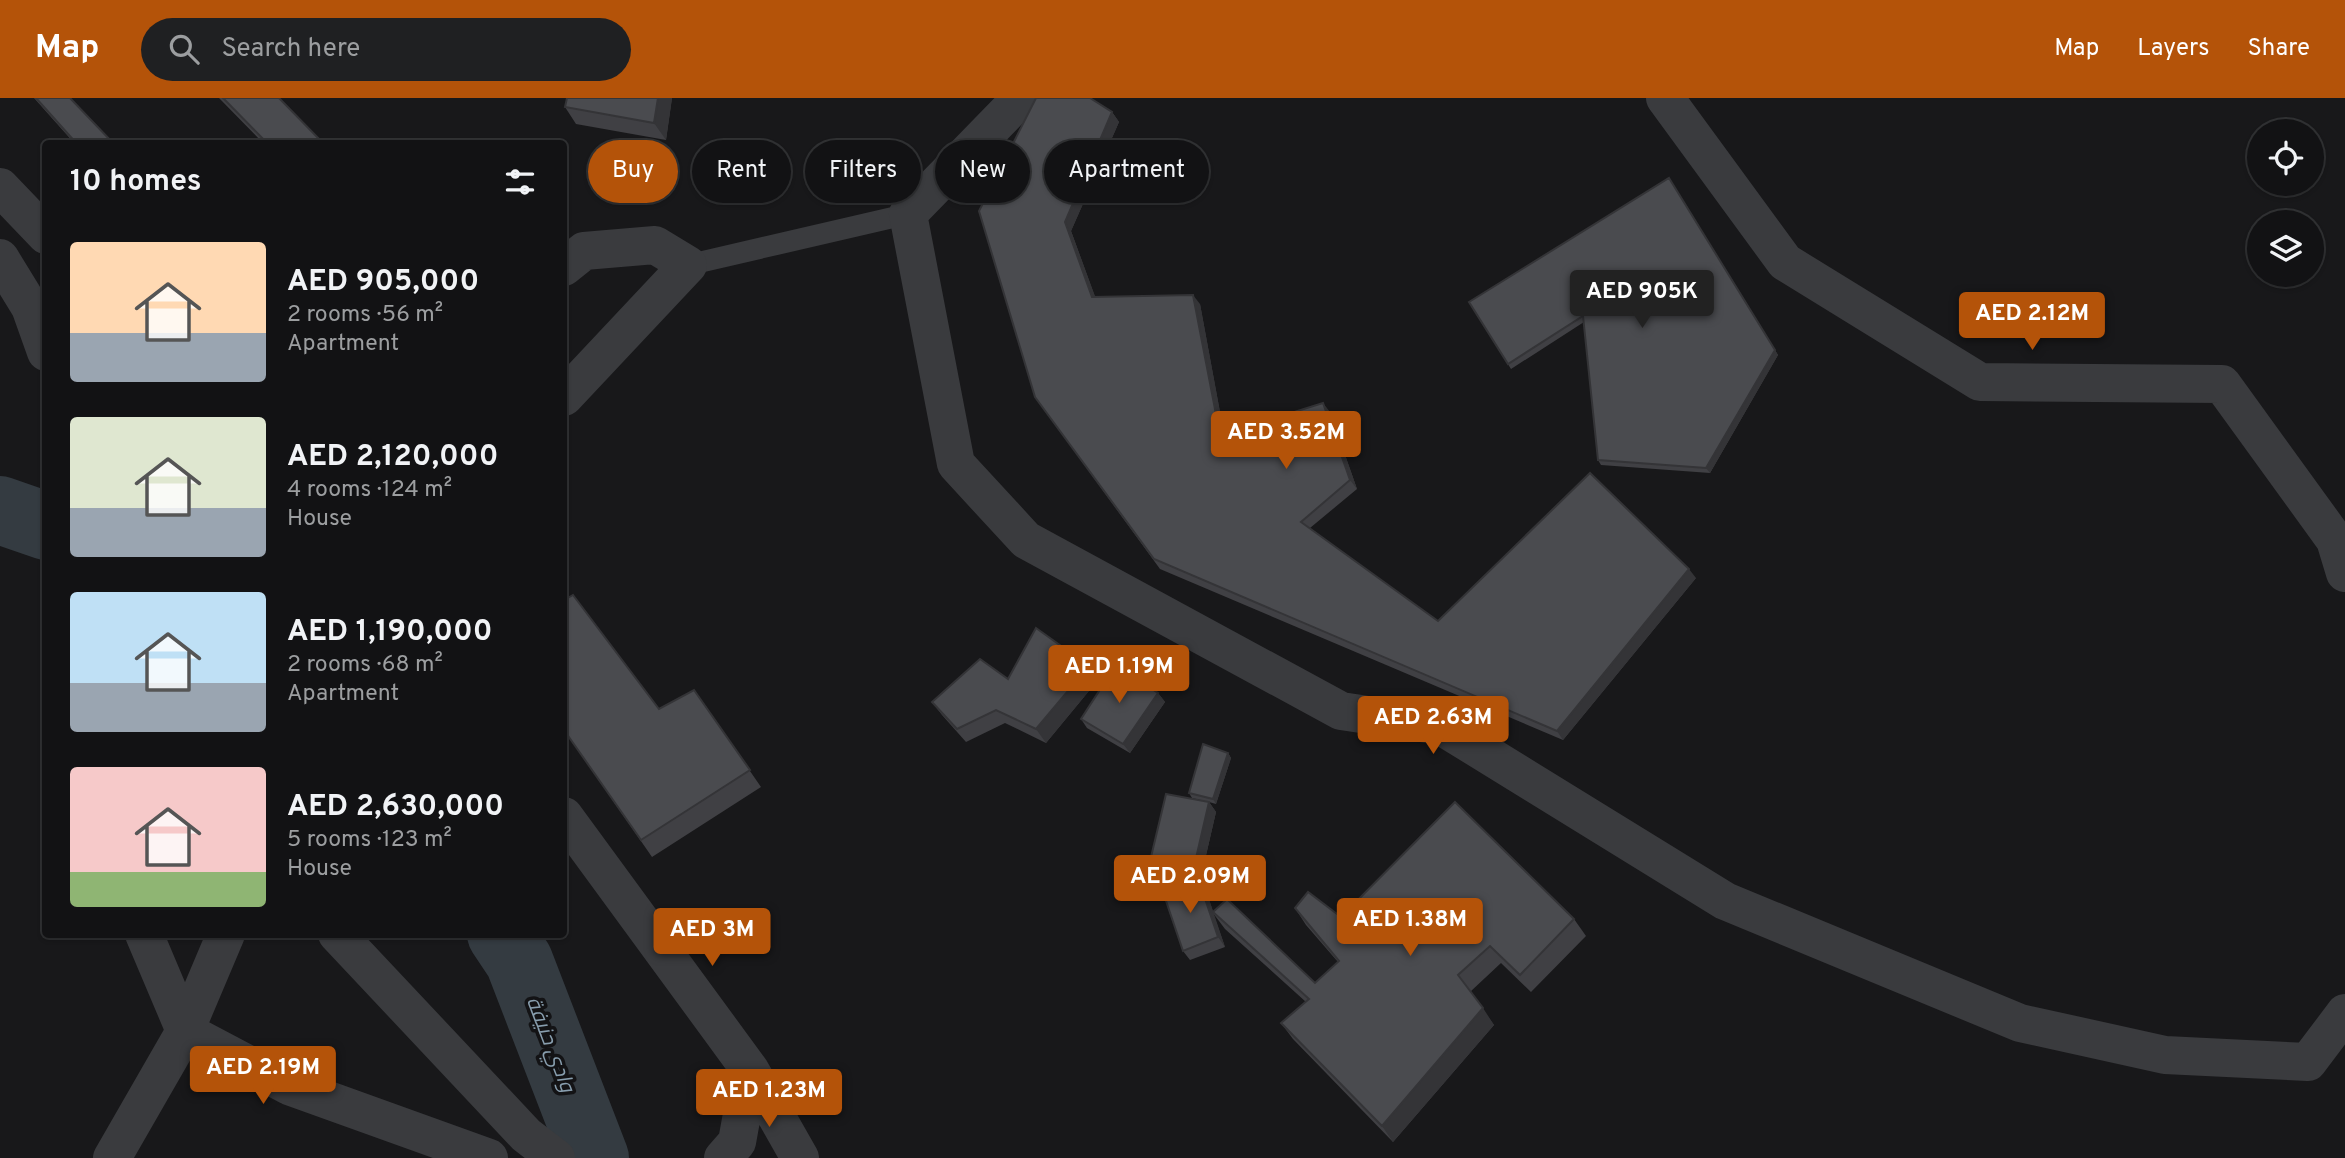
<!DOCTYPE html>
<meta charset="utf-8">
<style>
:root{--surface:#121214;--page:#1f2022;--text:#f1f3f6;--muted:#9c9ea0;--line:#313234;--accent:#b45309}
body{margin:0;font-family:Overpass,Cairo,sans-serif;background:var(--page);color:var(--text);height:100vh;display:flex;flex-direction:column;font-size:26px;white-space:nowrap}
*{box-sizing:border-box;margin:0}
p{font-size:23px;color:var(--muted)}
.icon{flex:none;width:38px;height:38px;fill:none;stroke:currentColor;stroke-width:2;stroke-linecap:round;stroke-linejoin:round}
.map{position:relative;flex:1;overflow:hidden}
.details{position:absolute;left:42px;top:42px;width:525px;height:798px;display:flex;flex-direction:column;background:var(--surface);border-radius:7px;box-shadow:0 2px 5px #0004,0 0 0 2px var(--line)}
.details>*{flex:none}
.guide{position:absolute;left:588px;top:42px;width:665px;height:63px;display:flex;gap:14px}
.buttons{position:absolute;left:2247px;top:21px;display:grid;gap:14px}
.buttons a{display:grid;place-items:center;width:77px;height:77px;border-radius:50%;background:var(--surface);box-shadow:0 2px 5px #0004,0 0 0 2px var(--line);font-size:35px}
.price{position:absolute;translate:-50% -60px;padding:0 16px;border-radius:7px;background:var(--accent);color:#fff;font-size:23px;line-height:46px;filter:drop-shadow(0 2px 4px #0008)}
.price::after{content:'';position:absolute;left:50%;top:42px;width:21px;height:16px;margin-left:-10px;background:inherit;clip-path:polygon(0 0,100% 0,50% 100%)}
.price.current{background:#222;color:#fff}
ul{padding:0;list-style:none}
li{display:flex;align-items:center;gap:21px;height:175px;padding:0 28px}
li span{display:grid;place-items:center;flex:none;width:196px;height:140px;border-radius:7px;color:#555}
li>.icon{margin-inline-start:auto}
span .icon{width:84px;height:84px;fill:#fffc;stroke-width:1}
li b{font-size:30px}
h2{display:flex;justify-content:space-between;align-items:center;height:84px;padding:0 28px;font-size:30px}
.pill{padding:0 24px;border-radius:32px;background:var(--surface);box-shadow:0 2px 5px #0004,0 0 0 2px var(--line);font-size:24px;line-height:63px}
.pill.current{background:var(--accent);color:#fff}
header{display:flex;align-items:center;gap:42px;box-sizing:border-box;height:98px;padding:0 35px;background:var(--accent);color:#fff}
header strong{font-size:33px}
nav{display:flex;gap:38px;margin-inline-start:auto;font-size:24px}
.search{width:490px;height:63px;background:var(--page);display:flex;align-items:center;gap:18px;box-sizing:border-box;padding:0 24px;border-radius:38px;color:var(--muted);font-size:26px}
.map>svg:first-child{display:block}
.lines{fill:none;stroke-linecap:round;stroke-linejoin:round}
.river{stroke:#343b41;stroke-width:68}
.service{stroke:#3a3b3e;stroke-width:21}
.minor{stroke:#3a3b3e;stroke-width:38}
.tertiary{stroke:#3a3b3e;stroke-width:38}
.wall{fill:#404044}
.shaded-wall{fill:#343437}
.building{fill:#4a4b4f;stroke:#343437;stroke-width:2}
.labels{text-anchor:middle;stroke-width:7;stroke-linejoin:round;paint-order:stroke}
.water-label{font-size:21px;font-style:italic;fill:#889eae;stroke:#131315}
</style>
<header>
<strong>Map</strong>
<div class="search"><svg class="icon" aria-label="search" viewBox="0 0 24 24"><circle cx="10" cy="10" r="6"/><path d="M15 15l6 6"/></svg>Search here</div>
<nav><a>Map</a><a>Layers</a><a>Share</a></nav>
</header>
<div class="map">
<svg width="2345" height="1060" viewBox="0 0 2345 1060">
<rect width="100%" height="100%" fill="#18181a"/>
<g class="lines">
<path class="river" d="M0,412l46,16
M501,836l18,27 76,197"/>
<path class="service" d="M688,167l220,-51"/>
<path class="minor" d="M1021,0l-113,116 48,250 70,76 315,171 100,15 284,175 295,122 145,32 143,7 37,-49
M1665,0l120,164 195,120 242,2 113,156 10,33"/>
<path class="tertiary" d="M0,89l46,48
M0,160l30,49 16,45
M564,169l20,-16 71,-6 33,20 -124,132
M564,718l186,254 50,88
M144,836l41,97 104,55 200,72
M337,836l189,201 30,23
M112,1060l73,-127 41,-97
M723,1060l14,-16 13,-72"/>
</g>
<path class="wall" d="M34,0h36l44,46h-39z
M219,0h60l45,46h-60z
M567,0h105l-6,42 -90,-16 -11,-17z
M1112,14l7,10 -48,109 24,66 105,7 24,130 106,-22 27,77 -47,39 128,93 258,-43 -133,162 -403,-171 -125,-172 -56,-186z
M1669,80l109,177 -68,118 -109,-8 -3,-5 -14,-138 -73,47 -42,-67z
M1008,581l90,1 -52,63 -41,-20 -39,19 -24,-27 -10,-13z
M694,592l67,97 -109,70 -88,-127 95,-21z
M1158,595l7,9 -35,51 -43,-25 -6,-9z
M1228,655l3,5 -15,46 -7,-2 7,10 -15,65 -43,-11 -7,-9 58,-55 -17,-4 -3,-5z
M1199,783l7,9 7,22 102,71 23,-21 -32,-37 -11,-17 46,9 233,2 12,17 -55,56 -30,-29 -31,29 24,33 -101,117 -100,-103 -12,-16 25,-21 -81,-73 -12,-16 12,34 -35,13 -7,-9z"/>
<path class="shaded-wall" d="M658,0h14l-6,42 -12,-17z
M1112,14l7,10 -48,109 28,76 -7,-10 -27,-75z
M1669,80l109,177 -68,118 -4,-5z
M1193,197l7,9 26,140 -6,-9z
M1323,305l7,9 27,77 -7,-9z
M1689,471l7,9 -133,162 -6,-9z
M1089,568l9,14 -52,63 -10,-14z
M1158,595l7,9 -35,51 -7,-9z
M1228,655l3,5 -15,46 -3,-5z
M1209,704l7,10 -15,65 -7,-10z
M1199,783l7,9 19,57 -7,-10z
M1483,910l11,17 -101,117 -11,-16z"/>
<path class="building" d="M36,0h34l44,46h-37z
M223,0h56l45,46h-56z
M567,0h91l-4,25 -89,-16z
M1036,0h54l22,14 -47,110 27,75 101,-2 27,140 103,-32 27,77 -49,42 137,99 152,-148 99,96 -132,162 -403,-172 -119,-162 -56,-186z
M1669,80l106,172 -69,118 -108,-8 -15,-144 -75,48 -39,-62z
M573,497l86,114 35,-19 56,80 -109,70 -77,-110v-130z
M1036,530l53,38 -53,63 -40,-19 -39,19 -25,-27 48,-43 28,20z
M1116,567l42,28 -35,51 -42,-25z
M1203,646l25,9 -15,46 -24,-6z
M1166,696l43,8 -15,65 -43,-10z
M1455,704l119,117 -54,56 -30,-29 -32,29 25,33 -101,118 -101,-103 28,-24 -96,-87 14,-13 88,84 24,-22 -44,-53 13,-16 33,25z
M1199,783l19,56 -35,14 -21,-62z"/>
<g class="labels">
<g class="water-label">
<text transform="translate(551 946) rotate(69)" y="7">وادي حنيفة</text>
</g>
</g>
</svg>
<div class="buttons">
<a><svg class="icon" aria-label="locate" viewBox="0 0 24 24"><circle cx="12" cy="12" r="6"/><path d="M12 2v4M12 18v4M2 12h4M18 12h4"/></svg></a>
<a><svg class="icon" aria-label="layers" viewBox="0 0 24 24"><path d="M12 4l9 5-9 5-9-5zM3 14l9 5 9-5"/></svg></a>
</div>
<b class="price current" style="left:1642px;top:232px">AED 905K</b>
<b class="price" style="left:2032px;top:254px">AED 2.12M</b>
<b class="price" style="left:1286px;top:373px">AED 3.52M</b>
<b class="price" style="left:1119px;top:607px">AED 1.19M</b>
<b class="price" style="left:1433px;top:658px">AED 2.63M</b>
<b class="price" style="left:1190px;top:817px">AED 2.09M</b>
<b class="price" style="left:1410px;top:860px">AED 1.38M</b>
<b class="price" style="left:712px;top:870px">AED 3M</b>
<b class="price" style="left:263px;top:1008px">AED 2.19M</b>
<b class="price" style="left:769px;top:1031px">AED 1.23M</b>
<div class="guide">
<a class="pill current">Buy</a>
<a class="pill">Rent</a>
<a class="pill">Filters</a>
<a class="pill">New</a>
<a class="pill">Apartment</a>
</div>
<section class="details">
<h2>10 homes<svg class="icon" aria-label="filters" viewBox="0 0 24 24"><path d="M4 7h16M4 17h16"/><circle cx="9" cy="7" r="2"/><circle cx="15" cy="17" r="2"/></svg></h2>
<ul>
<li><span style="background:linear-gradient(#ffd9b3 65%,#9aa5b1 0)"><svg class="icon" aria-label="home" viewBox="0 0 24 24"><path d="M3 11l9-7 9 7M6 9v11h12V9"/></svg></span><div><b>AED 905,000</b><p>2 rooms · 56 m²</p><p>Apartment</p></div></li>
<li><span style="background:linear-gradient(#dfe7d0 65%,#9aa5b1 0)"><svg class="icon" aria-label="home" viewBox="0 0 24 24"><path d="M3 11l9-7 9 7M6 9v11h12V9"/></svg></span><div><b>AED 2,120,000</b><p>4 rooms · 124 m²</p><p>House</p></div></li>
<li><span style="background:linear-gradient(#bfe0f5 65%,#9aa5b1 0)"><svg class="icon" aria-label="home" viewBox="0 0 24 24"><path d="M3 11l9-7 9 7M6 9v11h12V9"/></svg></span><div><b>AED 1,190,000</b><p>2 rooms · 68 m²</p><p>Apartment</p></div></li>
<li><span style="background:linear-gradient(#f6c9c9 75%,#8fb573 0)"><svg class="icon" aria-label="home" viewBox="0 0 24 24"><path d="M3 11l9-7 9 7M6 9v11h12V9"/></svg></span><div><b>AED 2,630,000</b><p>5 rooms · 123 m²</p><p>House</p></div></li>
</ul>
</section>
</div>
